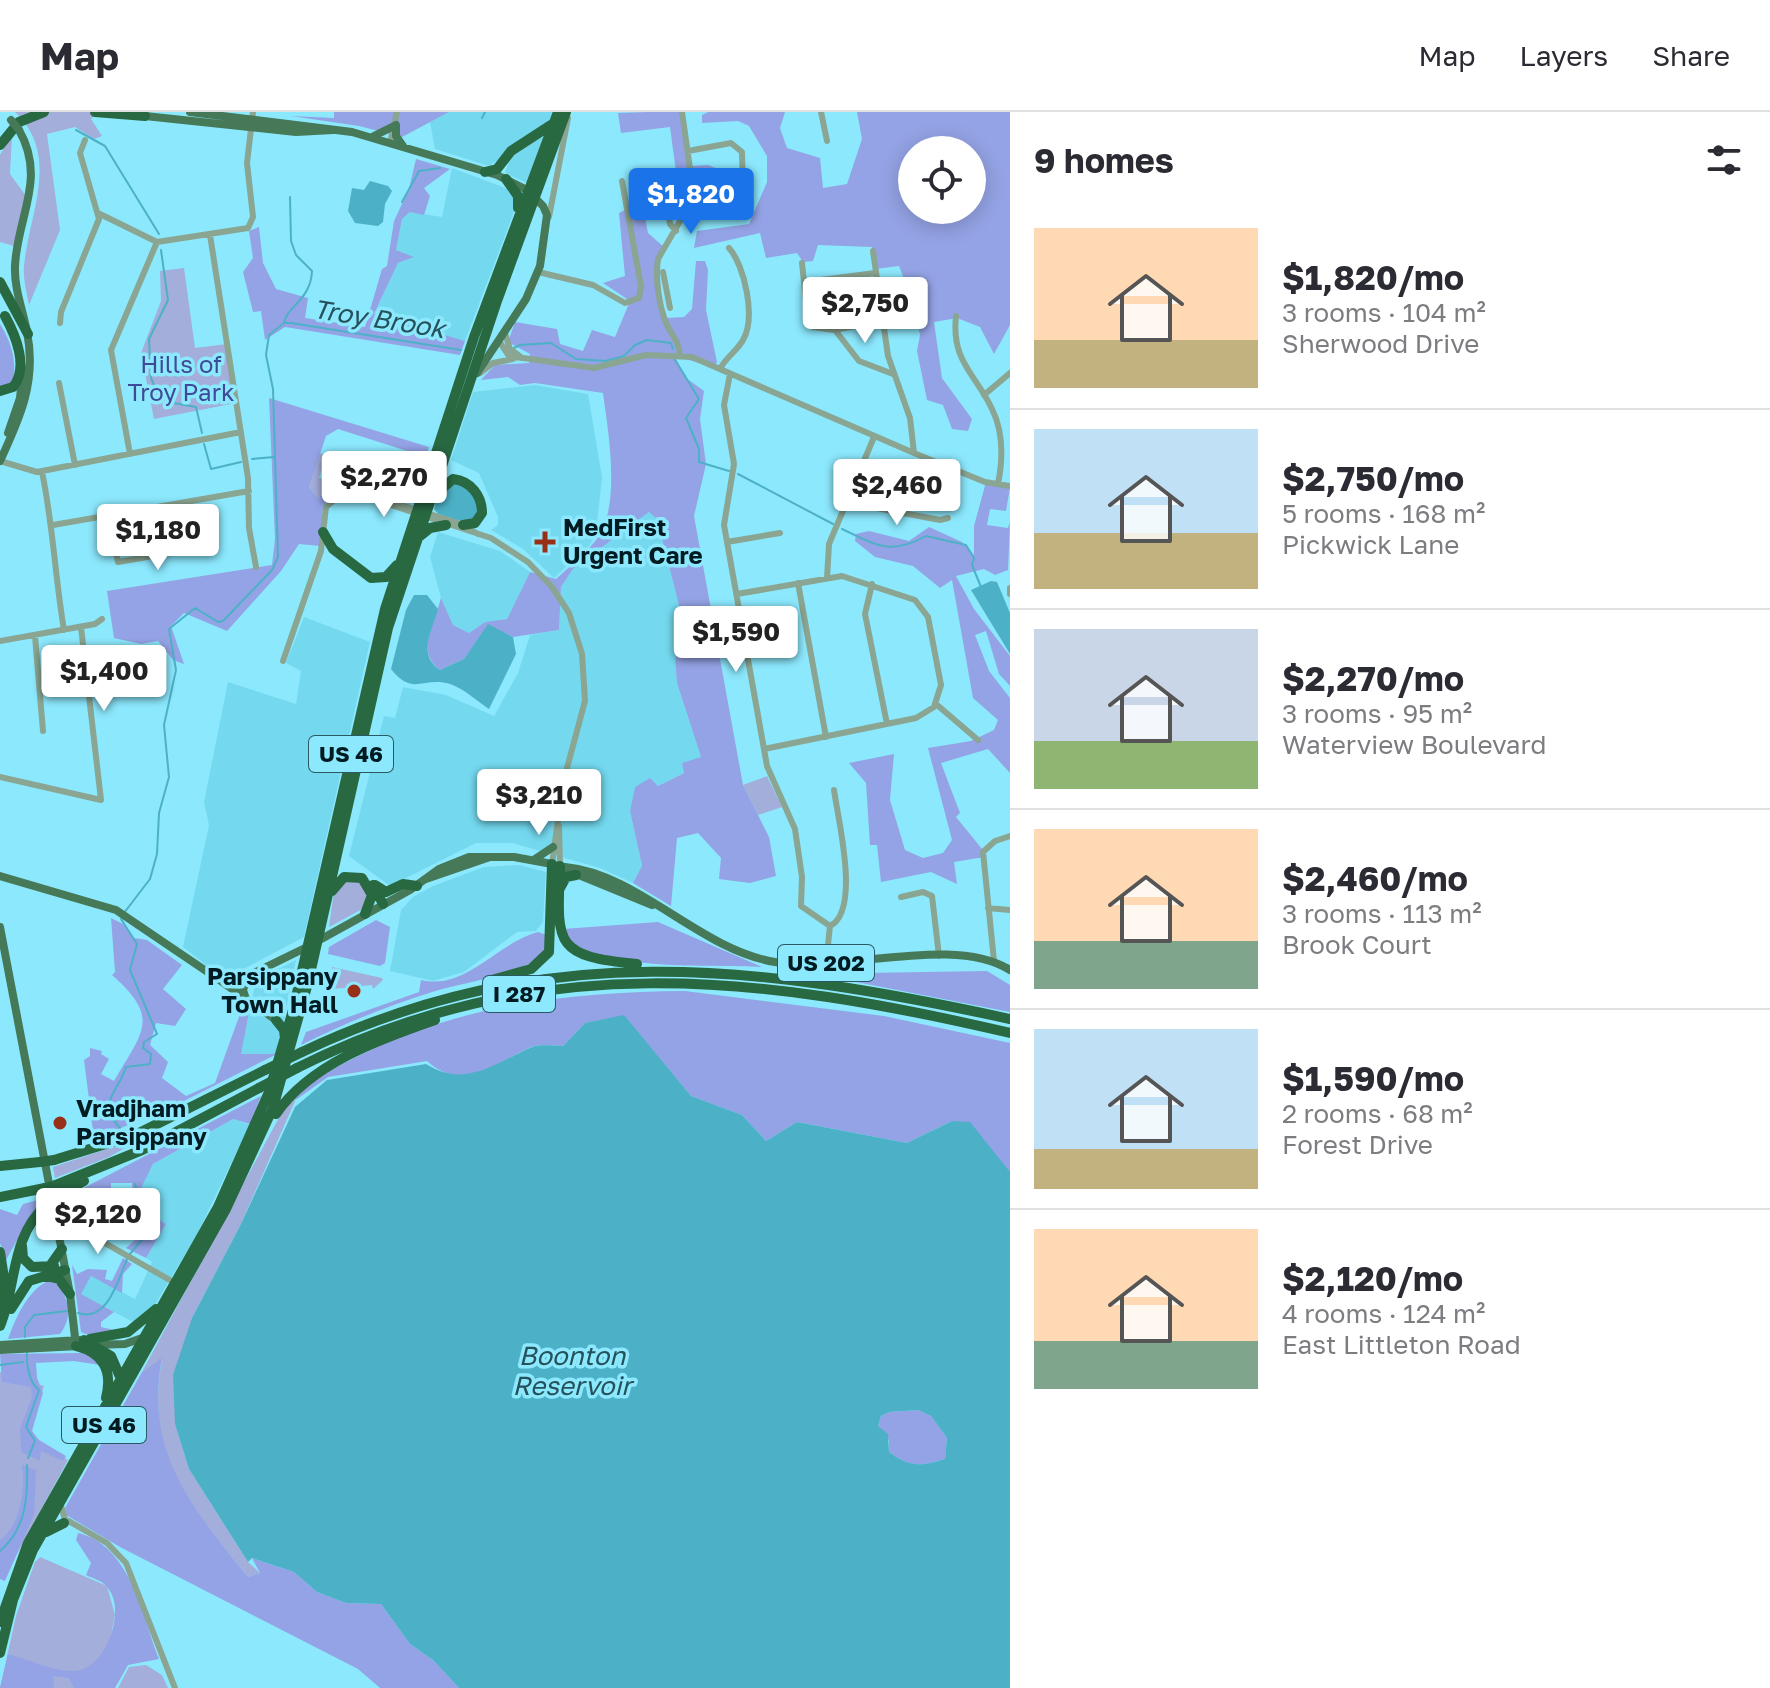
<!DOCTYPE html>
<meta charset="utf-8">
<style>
:root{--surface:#fff;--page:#f2f2f3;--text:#2b2b33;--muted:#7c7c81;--line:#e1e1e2;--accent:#1a73e8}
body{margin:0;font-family:"Golos Text",sans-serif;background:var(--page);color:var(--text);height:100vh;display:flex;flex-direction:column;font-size:30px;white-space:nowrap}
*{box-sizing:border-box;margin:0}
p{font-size:26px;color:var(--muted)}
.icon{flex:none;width:44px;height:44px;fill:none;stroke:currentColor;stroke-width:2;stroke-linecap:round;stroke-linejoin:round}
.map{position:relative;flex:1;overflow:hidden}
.panel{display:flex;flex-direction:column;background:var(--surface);width:760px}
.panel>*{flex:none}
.controls{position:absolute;left:898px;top:24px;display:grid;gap:16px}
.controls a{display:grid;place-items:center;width:88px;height:88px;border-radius:50%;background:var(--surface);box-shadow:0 4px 20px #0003;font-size:40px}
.price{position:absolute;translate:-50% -68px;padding:0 18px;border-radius:8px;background:#fff;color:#222;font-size:26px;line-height:52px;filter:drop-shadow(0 2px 4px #0008)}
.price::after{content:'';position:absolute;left:50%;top:48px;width:24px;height:18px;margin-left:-12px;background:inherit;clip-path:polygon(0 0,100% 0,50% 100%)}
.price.active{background:var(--accent);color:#fff}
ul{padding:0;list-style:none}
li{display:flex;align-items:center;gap:24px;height:200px;padding:0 24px}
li+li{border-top:2px solid var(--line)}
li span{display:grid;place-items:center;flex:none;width:224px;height:160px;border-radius:0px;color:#555}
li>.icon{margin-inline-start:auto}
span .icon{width:96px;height:96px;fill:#fffc;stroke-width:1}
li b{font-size:34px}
h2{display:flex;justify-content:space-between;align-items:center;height:96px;padding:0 24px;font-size:34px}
header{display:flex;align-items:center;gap:48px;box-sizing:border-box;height:112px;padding:0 40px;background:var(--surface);border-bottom:2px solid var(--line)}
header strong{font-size:38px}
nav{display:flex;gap:44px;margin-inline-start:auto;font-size:28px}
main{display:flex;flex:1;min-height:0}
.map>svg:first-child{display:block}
.built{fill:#74d9ef}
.green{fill:#a3aeda}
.forest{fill:#94a3e5;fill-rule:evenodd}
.water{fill:#4cb1c7;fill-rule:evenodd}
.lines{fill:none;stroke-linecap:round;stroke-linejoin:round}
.stream{stroke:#4cb1c7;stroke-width:2}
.minor{stroke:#8aa591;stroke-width:6}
.major{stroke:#457957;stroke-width:8}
.highway{stroke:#286942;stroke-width:10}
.major-bridge{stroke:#457957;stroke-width:8}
.highway-bridge{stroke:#286942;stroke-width:10}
.poi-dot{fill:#982f17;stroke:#8ce8fd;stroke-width:3}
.labels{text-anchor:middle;stroke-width:7;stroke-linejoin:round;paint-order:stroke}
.shield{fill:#8ce8fd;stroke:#2a5964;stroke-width:2}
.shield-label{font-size:22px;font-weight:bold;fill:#001c22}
.park-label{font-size:24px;fill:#3e4997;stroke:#8ce8fd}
.poi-label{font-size:24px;font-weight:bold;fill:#001c22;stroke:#8ce8fd;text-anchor:start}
.water-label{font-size:26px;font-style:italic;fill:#25515b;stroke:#8ce8fd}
</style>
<header>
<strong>Map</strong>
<nav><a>Map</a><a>Layers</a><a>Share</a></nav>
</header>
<main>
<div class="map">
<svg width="1010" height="1576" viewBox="0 0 1010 1576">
<rect width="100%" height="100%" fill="#8ce8fd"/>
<path class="built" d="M449,0h105l-6,13 -59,41 -54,-17 -5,-27z
M545,23l-18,48 -22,-10 6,-16z
M452,56l59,22 6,14 -52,137 -91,-26 24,-52 15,-6 -17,-7 6,-31 8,-7 32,5z
M535,273l53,9 14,83 -6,57 -7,12 -35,32 -31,-29 -32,-19 7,-5v-8l-19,-44 -28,-13 22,-68z
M649,400l8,7 28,110 -10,31 2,23 24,74 -17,16 -26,13 -8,-7 -20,32 12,56 -9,16 -33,-15 -88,-25h-36l-86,43 -41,-30 35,-140 11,2 8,-31 43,8 48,21 24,-43 12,-38 29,-5 2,-43 12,-18z
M438,420l62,19 30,21 -23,47 -22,3 -16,11 -16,-8 -12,-27 -11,-41z
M304,505l66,25 -66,295 -66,35h-23l-32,-25 26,-122 -5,-23 24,-120 68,22 5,-33 -15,-8z
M519,753l27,7 -3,50 -7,9 -19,1 -53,40 -31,9 -43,-10 11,-61 12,-13 20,-11 51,-19z
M296,848l-19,94h-37l16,-74z
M233,1007l17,6 -53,109 -44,74 -18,15 -55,-29 11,-18 44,23 17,-37 -6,-4 20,-34 -22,-13 -6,-19 15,-28z"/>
<path class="green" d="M15,0h84l-8,7 11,17 -8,3 -19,-12 -28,7 13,96 -31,75c-2,-12 -6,-25 -5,-38 4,-52 38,-111 -9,-155z
M12,23l-2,39 16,22 -12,50 -14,-4v-87z
M184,156l11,80 32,-4 9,59 -82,16 -13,-66 20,-52 -1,-30z
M319,341l7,2 -7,23 26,8 18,-2 -1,7 -30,-3 -14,10 -9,-11z
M767,664l15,31 -24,8 -15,-30z
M357,766l13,15 -6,15 -35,19 5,-36 7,-9z
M332,855l50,11 1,2 -10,9 -1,-4 -39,4z
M296,987l-56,127 -48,92 -17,106 14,45 59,93 12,11 -12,4c-57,-70 -104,-122 -86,-218l-20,13 133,-247 14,-25z
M146,1024l-37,21 -54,21 -2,-11z
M0,1260l44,14c-18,51 -22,44 24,74l-64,118 -4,-2z
M40,1445l67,29 8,29 -14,73h-101l16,-72 19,-54z
M146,1553l16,10 6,13h-50l11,-21z"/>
<path class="forest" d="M334,0h115l-47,25 -43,-11 -68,-10 43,2z
M648,0h35l8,54 17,-1 28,11v14l-7,13 -10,-6 -24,2 -3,-19 -38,7 -12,15 6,31 17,15 -8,18 8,52 19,-1 8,-8 4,-48h9l3,9 -2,40 11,52 -3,5 -40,-11 12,22 18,13 -4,28 6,45 -12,52 49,269 26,52 7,39 -26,7 -31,-4 2,-21 -23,-25 -21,5 -6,68 -38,-23 9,-17 -12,-55 5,-24 15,-9 8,8 26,-13 -2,-10 19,-6 -24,-74 -2,-23 10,-31 -28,-110 -8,-7 -76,57 -12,18 -2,43 -46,7 -25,-12 -24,34 -24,11c-25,-17 -5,-48 1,-72l12,27 16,8 16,-11 22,-3 23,-47 26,7c13,-12 29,-25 40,-39 26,-33 12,-109 7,-147l-68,-10 -15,2 -12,-8 -27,3 14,-15 34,-2 1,-9 -22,-12 7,-20 42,7 3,15 23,7 9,-21 23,7 15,-36 -27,-18 22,-7 -6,-63 14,-7 -4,-21 19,-9 28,-4 -6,-45 -49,6 -3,-20z
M708,0h77l-5,16 7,20 33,10 3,30 24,-4 15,-45 -5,-27h153v213l-16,29 -14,-27 -23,-9 -23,4 8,56 30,41 -4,12 -16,-2 -9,-24 -16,-5 -10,-49 3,-16 -3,-13 -6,-1v-24l-12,-31 -24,3 -3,-22 -54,-2 -5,16 -10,1 -6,-9 -31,5 -6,-25 -66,15 3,-17 52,-7 18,-42v-26l-18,-30 -11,-5 -36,2v-8zM912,38h60v60h-60z
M416,47l34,10 -26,19 6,8 -6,19 -14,-3 -8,7 -6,31 18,7 -16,6 -24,51 91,27 -5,14 -175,-28 -20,13 -4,-29 -8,1 -10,-40 10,-14 -4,-27 10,-4 4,36 13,26 32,9 -3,20 60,9 17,-58 5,-3 7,-45 15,-32z
M0,212c12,19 17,38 13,61l-13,4z
M269,286l160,49 -3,10 -88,-28 -12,7 -17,51 9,11 14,-10 7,3 -16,15 -3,40 -21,-2 -18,27 -54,60 -43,-18 -13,13 13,38 -11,-4 -15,-19 -17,3 -27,-6 -7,-47 165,-26 3,-26z
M986,370l24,5 -4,24 -16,-2 -3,16 21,3 2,-6 -2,48 -13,5 -11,-6 -28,7 18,33 36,47v30l-11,-12 -13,-43 -11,4 14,36 21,27v75l-22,-24 -47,14 19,50 -4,4 26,32 2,8 -30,5 3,22 -26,-12 -50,10 -4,-37h-7l-4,-62 -17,-20 45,-9 -4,46 15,50 18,8 20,-5 9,-13 -24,-92 43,-7 23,-11 4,-10 -25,-22 -21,-118 -12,8 -27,-22 -38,-9 -20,-16 1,-7 13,-3 40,10 20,-14 33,15 12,13v-29z
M111,806l12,6 11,14 13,2 35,25 -19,24 23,20 -11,17 -19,-3 -6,22 18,17 -6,16 24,18 29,-13 29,-80 6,4 -9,47h36l-107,54 -76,31 -10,-79 6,-4v-8l12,3 -1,3 8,5 -8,15 13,7c29,-50 47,-63 -2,-106l3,-3z
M376,808l14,7 -5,36 -5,3 -52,-12 1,-7z
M658,810l104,45c-55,-3 -152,5 -196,-28l-3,-10z
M538,820l9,3 -4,21c-33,21 -74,25 -111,36 -45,14 -89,32 -131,53l5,-13 113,-40 2,-12c45,11 77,-38 117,-48z
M987,859l23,14v27l-154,-30 7,-9z
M685,879l199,25 126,27v129l-58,-51 -45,22 -110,-21 -31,19 -24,-26 -51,-19 -67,-80 -39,7 -22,23c-10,0 -23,-2 -32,1 -33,15 -70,46 -104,14l-99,16 -31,22 -8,1c27,-24 51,-35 84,-51 98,-46 204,-57 312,-58z
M261,984l-11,28 -17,-5 -80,45 -14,28 11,9 -5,10 21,13 -20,34 -20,-10 10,-9 -4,-56h-21v13l-9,-5 -30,3z
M46,1086l1,3 -13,9 -28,50 -6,-17v-34l17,6 6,-11z
M123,1146l9,6 -9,10 -1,19 -31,-17 -10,18 33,18 -13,10v5l18,4 -28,5 -10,-4 -9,-67 5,9 11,-5 19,1 -2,9 7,2z
M53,1168c16,16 21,36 7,54l-52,5c7,-20 22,-55 45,-59z
M83,1241l9,2 9,10 -28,-4 -37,2 1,15 6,15 -11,38 7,9 27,16 -3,5 -22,-10 -1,10 -19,-9 -1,-23 12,-32 -1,-10 -29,-5 -2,-28z
M162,1246c-18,94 30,150 86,219l12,-4 -8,-15 42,14 23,20 29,11 35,1 29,40 23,16 26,28h-79l-22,-19 -238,-122 -54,-32 -1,-7 77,-136z
M918,1298l13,6 16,22 -2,21c-25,7 -34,9 -56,-7v-12l-11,-14 3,-10 8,-4z
M22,1353l14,5 -2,45 -29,66 -5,-2v-39c20,-13 26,-53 22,-75z
M78,1421c52,12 64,82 81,126l-31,6 -13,23h-41l-5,-10 -16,-2 1,12h-54l8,-34c20,5 52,21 72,16 27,-6 47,-61 27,-83 -4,-6 -15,-9 -21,-12l5,-12 -15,-23z"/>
<path class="water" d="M370,69l18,5 4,5 -7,13 -2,18 -5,4 -23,-3 -7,-12 4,-23 12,2z
M456,369l18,12 5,22 -12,8 -29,-9 -4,-5 5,-18z
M991,469l6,1 13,31v41l-39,-64z
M414,483h13l11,14c-6,22 -21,46 2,61l24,-11 24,-35 25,13 3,17 -27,55c-12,-8 -26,-21 -39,-25 -27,-8 -37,13 -59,-15l15,-59z
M624,903l67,81 51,19 24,26 31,-19 110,21 45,-22 18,1 40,50v516h-551l-26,-28 -23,-16 -29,-40 -35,-1 -29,-11 -23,-20 -42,-14 -4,4 -59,-93 -14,-45 -2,-49 19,-57 48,-92 55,-119 32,-27 99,-16c40,25 69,-1 106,-17 8,-3 21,-1 31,-1l22,-23zM918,1298l13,6 16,22 -2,21c-24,7 -34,9 -56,-7l-1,-18 -10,-8 3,-10 8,-4z"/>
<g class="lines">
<path class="stream" d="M482,6l3,-6
M76,18l29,16 54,88
M402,90l17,-31 21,-3
M161,138l7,50 -19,39 2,39 6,14 11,10 28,5 6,26
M284,211c2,-16 27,-23 28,-52l-16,-16 -5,-14 -1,-44
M514,236l6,-3 31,-2 25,16 29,2 19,-5 11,-11 12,-5 24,3 2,6
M674,246l25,41 -13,19 13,31v13l30,9
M204,332l7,25 30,-7
M252,347l22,-2
M738,362l95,50
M842,417c34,16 48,27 84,7l40,9 8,13 -2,7 9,22
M124,801l26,-34 7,-25 2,-41 10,-36 -5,-52 12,-55 -7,-41 26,-21 23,14 5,-1 49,-51 6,-13 -5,-168 -7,-34 3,-20 15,-12h7l170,27
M120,1016l-12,-14c-1,-18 13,-30 18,-47l24,-3 1,-10 -8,-6 1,-6 13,-8 -27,-64 7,-26 -16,-25
M130,1142l19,-23 -14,-47
M78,1201c29,10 40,-32 49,-54
M25,1225v-10l9,-12 33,-4
M27,1241c-1,10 2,30 12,37l-13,37 9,14 -7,17
M0,1253l23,-3
M0,1439c26,-22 28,-54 27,-86"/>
<path class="minor" d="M821,0l6,29
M390,31l7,-31
M688,39l43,-8 11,9 1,40 -8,13h-44
M100,102l57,28 91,-14 5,-11 -6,-54 6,-51
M549,105l19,-99
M676,119l-6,-7 -2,-16 24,-4
M210,123l38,243 1,50 7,39
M873,139l15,105 22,62 4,35
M802,151l6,57 5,7 21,3 48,-9
M538,160l55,13 32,18 14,-5 2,-12 -19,-105
M663,160l7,36
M805,170l70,-9
M956,204c-5,46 20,58 36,93 12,24 11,50 6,75
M60,211l1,-11 38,-93 -19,-66 5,-13
M835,218l24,31 34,13
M505,221l5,16 12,9
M499,229l10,15 85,12 52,-13 46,2 222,96 71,29 25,4
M680,243c-1,-14 -8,-19 -13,-30 -8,-18 -12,-47 -9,-66l36,-62 -12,-85
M720,257c6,-12 17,-18 23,-29 13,-22 2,-74 -14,-92
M480,261l13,-10 20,-4
M730,262l-6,31 10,59 -10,61 43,241 28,63 7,48 -1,29 29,20 -4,37
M59,271l16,82
M984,283l26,-22
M130,342l-19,-104 46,-108
M0,349l37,11 204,-40
M42,360c11,52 13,105 22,158
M364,384l127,42 37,24 24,25 17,26 13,41 3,47 -22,82 -11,81
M379,386l82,26 17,10
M849,386l22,9 69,13 8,-2
M108,404l10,46 75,-13 -8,-46
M53,413l196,-34
M727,430l53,-9
M827,466l2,-34 45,-107
M798,471l28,154
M872,472l-7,30 22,110
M1010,476v6
M737,482l105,-18 73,24 13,17 13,68 -7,22 -18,11 -152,31
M35,524l8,95
M0,529l95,-17 7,-5
M283,549l38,-110 5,-44 15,-13 27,2
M936,592l42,36
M0,665l101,23 -20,-173
M559,714l1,40
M901,785l22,-5 9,4 7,60
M988,796l22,2
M830,814c31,-15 8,-107 4,-136
M994,849l-11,-109 12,-11 15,-5
M58,1117l24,1 93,53
M61,1394l4,13 42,24 19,20 49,125"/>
<path class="major" d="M190,0l162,20 145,43 30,15 16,16 4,9 -7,51 -14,33 -49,74
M145,4l151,16 37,-2
M372,25l24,-12v11l7,10
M8,321l12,-35 3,-29
M0,349c20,-43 37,-80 27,-129 -4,-22 -13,-43 -12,-66 2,-49 32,-87 4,-136
M535,747l18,-12
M565,755c74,7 135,83 210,95 68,11 178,-28 235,8
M0,764l116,34 96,65 19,5 17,-4 57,-28 105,-58 29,-21 30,-12h45l38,7 100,41
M426,767l64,-22
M0,815l70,367 6,52
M218,867l58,41
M246,887l-3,-9 5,-14
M55,1091l9,12 18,15
M0,1233l79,-5
M92,1233l33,-1 20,-7
M0,1238l79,-4"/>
<path class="highway" d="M95,0l50,4
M0,33l19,-23 25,-10
M485,60l12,-3 14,-18 40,-26
M506,67l12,17v12
M0,170l28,52
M0,279l13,-4c16,-19 3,-51 -8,-71
M437,381l16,-14c18,2 29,17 29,34l-7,10 -12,2
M323,420l10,17 38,29 15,-1 11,-12
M420,424l10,-8 16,-3
M560,754c-3,78 -7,90 77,98
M373,773l10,19
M375,773l11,7 17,-8 14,2
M560,776l6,-11 10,-2
M332,779l12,-14 18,1 10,17 -7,19
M488,869l43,-12 18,-17 3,-88
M276,908l8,10 1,9
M302,940c243,-115 454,-88 708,-33
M297,956c240,-120 461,-94 713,-35
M276,1002c34,-50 104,-75 159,-94
M54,1048l81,-25 130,-65
M0,1054l40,-4
M56,1073l86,-35 117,-62
M58,1084l26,-15
M0,1085l45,-9
M22,1134l1,12 9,9 22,-1
M0,1140l4,26 -4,27
M50,1154l12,-17
M46,1164l13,3 11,15
M11,1197l18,-28 36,-11
M0,1214c17,-41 10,-88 46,-121
M90,1227l38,-7 28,-23
M84,1228l27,16 10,23
M76,1234c27,7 37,24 30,52
M46,1420l18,-9
M0,1510l28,-79 190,-336 51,-115 24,-82 92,-401 89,-272 84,-225
M0,1541l13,-53 20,-50 193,-341 47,-101 35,-125 80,-355 109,-327 69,-189"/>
<path class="major-bridge" d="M11,8l8,10"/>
<path class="highway-bridge" d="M265,958l37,-18
M259,976l38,-20
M40,1050l14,-2
M45,1076l11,-3
M46,1093l12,-9"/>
</g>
<g class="poi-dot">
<path d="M541 418h8v8h8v8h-8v8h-8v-8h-8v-8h8z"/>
<circle cx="354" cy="879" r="8"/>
<circle cx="60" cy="1011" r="8"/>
</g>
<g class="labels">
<g class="shield">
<rect x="309" y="624" width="84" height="36" rx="6"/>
<rect x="778" y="833" width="96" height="36" rx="6"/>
<rect x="483" y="864" width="72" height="36" rx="6"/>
<rect x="62" y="1295" width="84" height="36" rx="6"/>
</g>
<g class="shield-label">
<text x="351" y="650">US 46</text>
<text x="826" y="859">US 202</text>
<text x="519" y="890">I 287</text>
<text x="104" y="1321">US 46</text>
</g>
<g class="park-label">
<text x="181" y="261">Hills of<tspan x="181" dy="28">Troy Park</tspan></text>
</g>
<g class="poi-label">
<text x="563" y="424">MedFirst<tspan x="563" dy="28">Urgent Care</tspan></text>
<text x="338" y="873" text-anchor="end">Parsippany<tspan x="338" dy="28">Town Hall</tspan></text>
<text x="76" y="1005">Vradjham<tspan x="76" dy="28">Parsippany</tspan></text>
</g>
<g class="water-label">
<text transform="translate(379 207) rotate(9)" y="9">Troy Brook</text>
<text x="572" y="1253">Boonton<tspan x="572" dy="30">Reservoir</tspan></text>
</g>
</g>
</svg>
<div class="controls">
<a><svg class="icon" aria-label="locate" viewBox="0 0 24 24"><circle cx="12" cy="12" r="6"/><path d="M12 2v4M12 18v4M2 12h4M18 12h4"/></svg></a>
</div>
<b class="price active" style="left:691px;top:124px">$1,820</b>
<b class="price" style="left:865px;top:233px">$2,750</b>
<b class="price" style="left:384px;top:407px">$2,270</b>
<b class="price" style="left:897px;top:415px">$2,460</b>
<b class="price" style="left:158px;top:460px">$1,180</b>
<b class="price" style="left:736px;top:562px">$1,590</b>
<b class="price" style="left:104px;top:601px">$1,400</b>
<b class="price" style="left:539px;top:725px">$3,210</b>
<b class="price" style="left:98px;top:1144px">$2,120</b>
</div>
<section class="panel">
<h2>9 homes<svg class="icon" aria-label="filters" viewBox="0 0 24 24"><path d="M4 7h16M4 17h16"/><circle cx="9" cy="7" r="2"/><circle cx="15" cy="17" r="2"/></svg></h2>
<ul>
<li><span style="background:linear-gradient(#ffd9b3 70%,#c2b280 0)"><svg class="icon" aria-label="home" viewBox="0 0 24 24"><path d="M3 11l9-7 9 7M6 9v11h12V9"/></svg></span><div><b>$1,820/mo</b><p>3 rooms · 104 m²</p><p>Sherwood Drive</p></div></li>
<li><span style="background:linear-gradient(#bfe0f5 65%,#c2b280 0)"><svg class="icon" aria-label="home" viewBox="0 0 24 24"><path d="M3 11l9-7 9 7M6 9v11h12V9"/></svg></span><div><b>$2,750/mo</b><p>5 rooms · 168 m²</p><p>Pickwick Lane</p></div></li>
<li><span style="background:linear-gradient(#c9d6e8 70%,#8fb573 0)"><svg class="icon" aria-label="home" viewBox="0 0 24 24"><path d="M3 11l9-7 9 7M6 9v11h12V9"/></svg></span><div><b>$2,270/mo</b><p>3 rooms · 95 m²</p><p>Waterview Boulevard</p></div></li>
<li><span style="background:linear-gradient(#ffd9b3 70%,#7fa58c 0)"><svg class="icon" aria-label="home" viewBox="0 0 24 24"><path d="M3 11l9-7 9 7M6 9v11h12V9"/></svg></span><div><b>$2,460/mo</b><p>3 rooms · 113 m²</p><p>Brook Court</p></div></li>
<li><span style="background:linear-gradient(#bfe0f5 75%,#c2b280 0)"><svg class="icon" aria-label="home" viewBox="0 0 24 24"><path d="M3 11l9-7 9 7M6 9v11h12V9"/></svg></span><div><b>$1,590/mo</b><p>2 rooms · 68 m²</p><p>Forest Drive</p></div></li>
<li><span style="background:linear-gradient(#ffd9b3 70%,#7fa58c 0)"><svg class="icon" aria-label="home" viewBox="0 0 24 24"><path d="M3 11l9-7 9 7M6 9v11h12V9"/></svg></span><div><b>$2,120/mo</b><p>4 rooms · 124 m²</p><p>East Littleton Road</p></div></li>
</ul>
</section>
</main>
